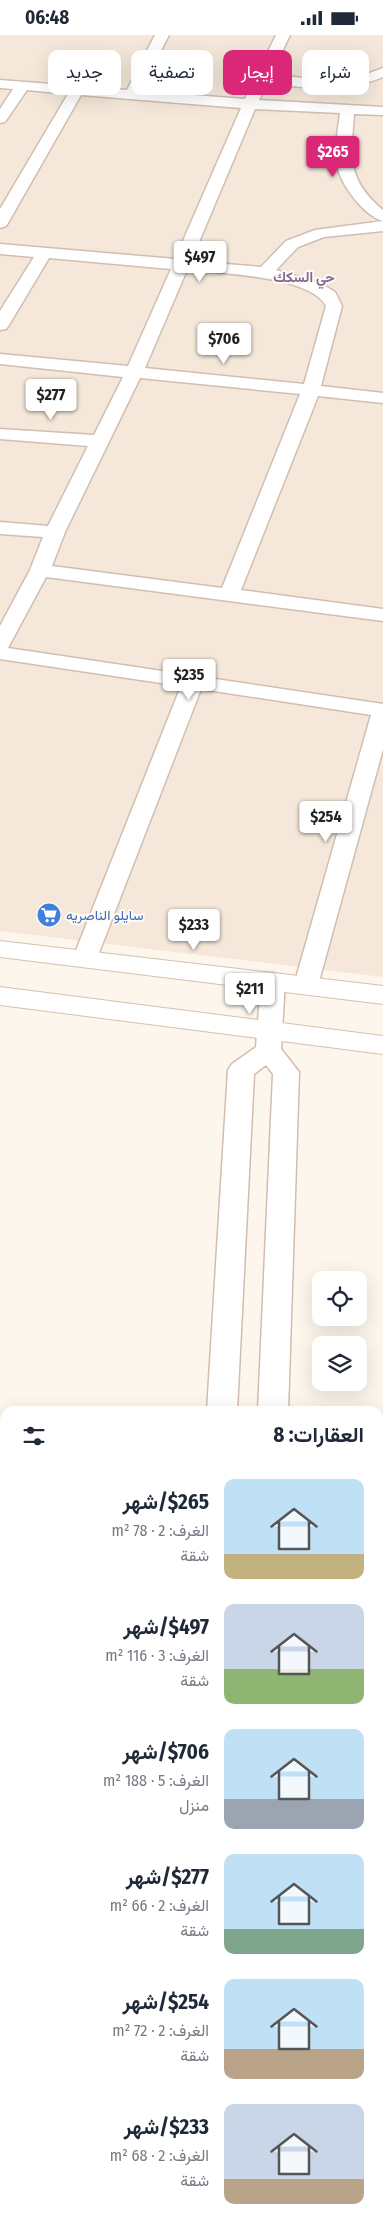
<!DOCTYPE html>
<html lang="ar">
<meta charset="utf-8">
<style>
:root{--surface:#fff;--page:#f6f6f7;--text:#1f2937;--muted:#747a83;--accent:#db2777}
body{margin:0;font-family:"Fira Sans Condensed",Vazirmatn,sans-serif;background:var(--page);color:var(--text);direction:rtl;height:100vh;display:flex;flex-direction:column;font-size:19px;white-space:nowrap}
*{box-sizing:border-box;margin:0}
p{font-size:16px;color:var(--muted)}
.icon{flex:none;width:28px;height:28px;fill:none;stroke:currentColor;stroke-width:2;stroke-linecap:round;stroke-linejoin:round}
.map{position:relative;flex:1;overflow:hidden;direction:ltr}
.panel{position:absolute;left:0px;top:1371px;width:384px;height:821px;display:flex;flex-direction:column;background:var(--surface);border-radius:15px 15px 0 0;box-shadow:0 5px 20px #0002;direction:rtl}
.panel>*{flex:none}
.banner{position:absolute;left:15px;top:15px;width:354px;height:45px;direction:rtl;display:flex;gap:10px}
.fabs{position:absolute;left:312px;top:1236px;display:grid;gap:10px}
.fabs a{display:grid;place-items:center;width:55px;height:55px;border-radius:10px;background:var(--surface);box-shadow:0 5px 20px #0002;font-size:25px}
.price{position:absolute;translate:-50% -42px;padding:0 11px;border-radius:5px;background:#fff;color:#222;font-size:16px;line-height:32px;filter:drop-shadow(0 1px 2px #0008)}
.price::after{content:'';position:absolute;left:50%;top:30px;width:15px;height:11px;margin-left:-8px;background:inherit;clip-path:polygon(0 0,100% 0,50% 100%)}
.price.current{background:var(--accent);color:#fff}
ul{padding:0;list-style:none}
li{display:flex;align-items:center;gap:15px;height:125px;padding:0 20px}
li span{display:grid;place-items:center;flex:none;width:140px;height:100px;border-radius:10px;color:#555}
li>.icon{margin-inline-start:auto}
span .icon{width:60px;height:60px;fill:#fffc;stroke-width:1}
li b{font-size:21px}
h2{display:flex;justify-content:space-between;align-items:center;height:60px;padding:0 20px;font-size:21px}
.pill{padding:0 18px;border-radius:10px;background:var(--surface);box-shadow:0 5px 20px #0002;font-size:18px;line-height:45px}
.pill.current{background:var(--accent);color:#fff}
.status{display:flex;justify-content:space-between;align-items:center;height:35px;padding:0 25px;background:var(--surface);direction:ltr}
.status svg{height:14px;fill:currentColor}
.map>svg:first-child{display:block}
.residential{fill:#f5e8da}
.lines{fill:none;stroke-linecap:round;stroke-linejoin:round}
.lane-casing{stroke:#d1beb0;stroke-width:2}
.street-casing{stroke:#d1beb0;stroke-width:3}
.secondary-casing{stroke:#d6c0b0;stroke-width:2}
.lane{fill:#fff;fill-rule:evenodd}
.street{fill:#fff;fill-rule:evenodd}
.secondary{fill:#fff;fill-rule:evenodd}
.labels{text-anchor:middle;stroke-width:4;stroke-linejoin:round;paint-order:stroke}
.far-quarter-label{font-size:14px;font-weight:bold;fill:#846695;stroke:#fffaf3}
.shop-label{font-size:14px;fill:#366cbe;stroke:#fffaf3;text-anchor:start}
</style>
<div class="status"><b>06:48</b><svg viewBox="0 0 49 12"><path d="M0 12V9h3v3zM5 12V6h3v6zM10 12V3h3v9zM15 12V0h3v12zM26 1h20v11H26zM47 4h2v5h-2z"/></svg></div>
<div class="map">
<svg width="383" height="2192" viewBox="0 0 383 2192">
<rect width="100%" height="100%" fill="#fdf6ec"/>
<path class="residential" d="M0,0h383v942l-383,-46z"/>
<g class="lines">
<defs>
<path id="lane" d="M0,2052l5,1v20l-5,-1z
M0,2149l5,1v20l-5,-1z"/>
<path id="street" d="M155,0h14l-29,56 105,8 31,-64h14l-19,40 67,6 18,-3 27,-10v9c-41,17 -73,10 -116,7l-8,16 124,7v8l-29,-1c-3,43 -8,65 29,96v11c-19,-5 -43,-37 -46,-56 -3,-17 1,-35 3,-52l-85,-4 -64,152 70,6 25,-26 29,-11 68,-9v10l-59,6 -26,10 -22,23 46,14 13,8 7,14 -21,80 62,7v10l-65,-7 -77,194 142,19v12l-337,-44 -38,71 375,56v45l-65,236 -3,6 -9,2 -9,-2 -3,-6 77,-270 -170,-26 -104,269 -3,6 -9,2 -9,-2 -3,-6 108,-272 -181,-27v-33l30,-56 13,-33 -43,-3v-12l48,4 40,-80 -88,-7v-10l94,6 29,-58 -123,-13v-10l128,12 43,-97 -122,-11 -40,67 -3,4 -6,1v-19l34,-54 -34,-3v-10l175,15 66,-151 -160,-13 -73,128 -2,3 -6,2v-19l68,-115 -41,-4 -22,32 -5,1v-14l13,-20 -13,-1v-8l127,10zM187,235c31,3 124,6 139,36l-22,78 -159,-16zM140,343l160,16 -78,194 -170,-22 13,-34z
M273,938l9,2 3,6 -4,68 18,23 -11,339h-30l15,-337 -7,-9 -12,9 -17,337h-30l21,-341 4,-6 24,-17 5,-66 3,-6z
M157,2188h38v4h-38z
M224,2188h38l-1,4h-38z"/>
<path id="secondary" d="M0,906l383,45v18l-383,-47z
M0,952l383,49v18l-383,-49z"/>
</defs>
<use href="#lane" class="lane-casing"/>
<use href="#street" class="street-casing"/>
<use href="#secondary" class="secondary-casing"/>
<use href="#lane" class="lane"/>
<use href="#street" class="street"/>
<use href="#secondary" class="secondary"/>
</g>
<defs>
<symbol id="supermarket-disc" viewBox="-11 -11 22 22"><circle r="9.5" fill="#3f7fe0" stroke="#fffaf3"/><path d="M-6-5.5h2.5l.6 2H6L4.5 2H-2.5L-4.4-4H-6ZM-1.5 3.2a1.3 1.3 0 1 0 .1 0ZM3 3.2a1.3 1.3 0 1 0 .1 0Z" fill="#fff"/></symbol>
</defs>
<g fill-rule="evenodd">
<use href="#supermarket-disc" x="35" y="866" width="28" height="28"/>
</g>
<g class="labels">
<g class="far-quarter-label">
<text x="304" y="247">حي السكك</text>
</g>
<g class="shop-label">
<text x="66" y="885">سايلو الناصريه</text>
</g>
</g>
</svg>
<div class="fabs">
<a><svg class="icon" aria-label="locate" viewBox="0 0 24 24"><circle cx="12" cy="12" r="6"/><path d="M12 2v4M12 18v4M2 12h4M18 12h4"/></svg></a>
<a><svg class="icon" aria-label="layers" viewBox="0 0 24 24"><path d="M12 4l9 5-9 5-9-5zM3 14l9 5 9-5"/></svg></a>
</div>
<b class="price current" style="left:333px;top:143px">$265</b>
<b class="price" style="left:200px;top:248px">$497</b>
<b class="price" style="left:224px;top:330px">$706</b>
<b class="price" style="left:51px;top:386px">$277</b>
<b class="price" style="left:189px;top:666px">$235</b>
<b class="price" style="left:326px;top:808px">$254</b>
<b class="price" style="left:194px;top:916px">$233</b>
<b class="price" style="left:250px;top:980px">$211</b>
<div class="banner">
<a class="pill">شراء</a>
<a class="pill current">إيجار</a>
<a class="pill">تصفية</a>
<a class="pill">جديد</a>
</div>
<section class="panel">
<h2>العقارات: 8<svg class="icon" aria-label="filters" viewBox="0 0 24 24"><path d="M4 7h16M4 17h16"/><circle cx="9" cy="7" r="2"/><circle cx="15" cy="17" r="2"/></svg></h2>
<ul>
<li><span style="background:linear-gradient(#bfe0f5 75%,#c2b280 0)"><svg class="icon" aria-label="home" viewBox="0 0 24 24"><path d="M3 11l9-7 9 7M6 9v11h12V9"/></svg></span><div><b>$265/شهر</b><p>الغرف: 2 · 78 m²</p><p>شقة</p></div></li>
<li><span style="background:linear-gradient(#c9d6e8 65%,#8fb573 0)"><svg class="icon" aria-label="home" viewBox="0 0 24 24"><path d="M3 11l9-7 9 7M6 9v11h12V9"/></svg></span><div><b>$497/شهر</b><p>الغرف: 3 · 116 m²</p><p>شقة</p></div></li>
<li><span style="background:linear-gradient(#bfe0f5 70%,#9aa5b1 0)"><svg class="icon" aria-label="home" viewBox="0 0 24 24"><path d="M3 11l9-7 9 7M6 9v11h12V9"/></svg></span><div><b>$706/شهر</b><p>الغرف: 5 · 188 m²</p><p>منزل</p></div></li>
<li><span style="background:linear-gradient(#bfe0f5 75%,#7fa58c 0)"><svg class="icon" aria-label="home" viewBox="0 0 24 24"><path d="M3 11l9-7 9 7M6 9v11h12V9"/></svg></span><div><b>$277/شهر</b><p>الغرف: 2 · 66 m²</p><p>شقة</p></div></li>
<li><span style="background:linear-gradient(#bfe0f5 70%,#b9a48a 0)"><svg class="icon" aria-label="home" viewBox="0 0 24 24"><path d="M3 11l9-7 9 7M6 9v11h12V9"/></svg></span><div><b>$254/شهر</b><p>الغرف: 2 · 72 m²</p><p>شقة</p></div></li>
<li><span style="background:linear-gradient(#c9d6e8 75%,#b9a48a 0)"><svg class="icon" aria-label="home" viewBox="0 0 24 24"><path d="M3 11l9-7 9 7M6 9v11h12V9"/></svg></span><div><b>$233/شهر</b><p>الغرف: 2 · 68 m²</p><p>شقة</p></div></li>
</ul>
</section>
</div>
